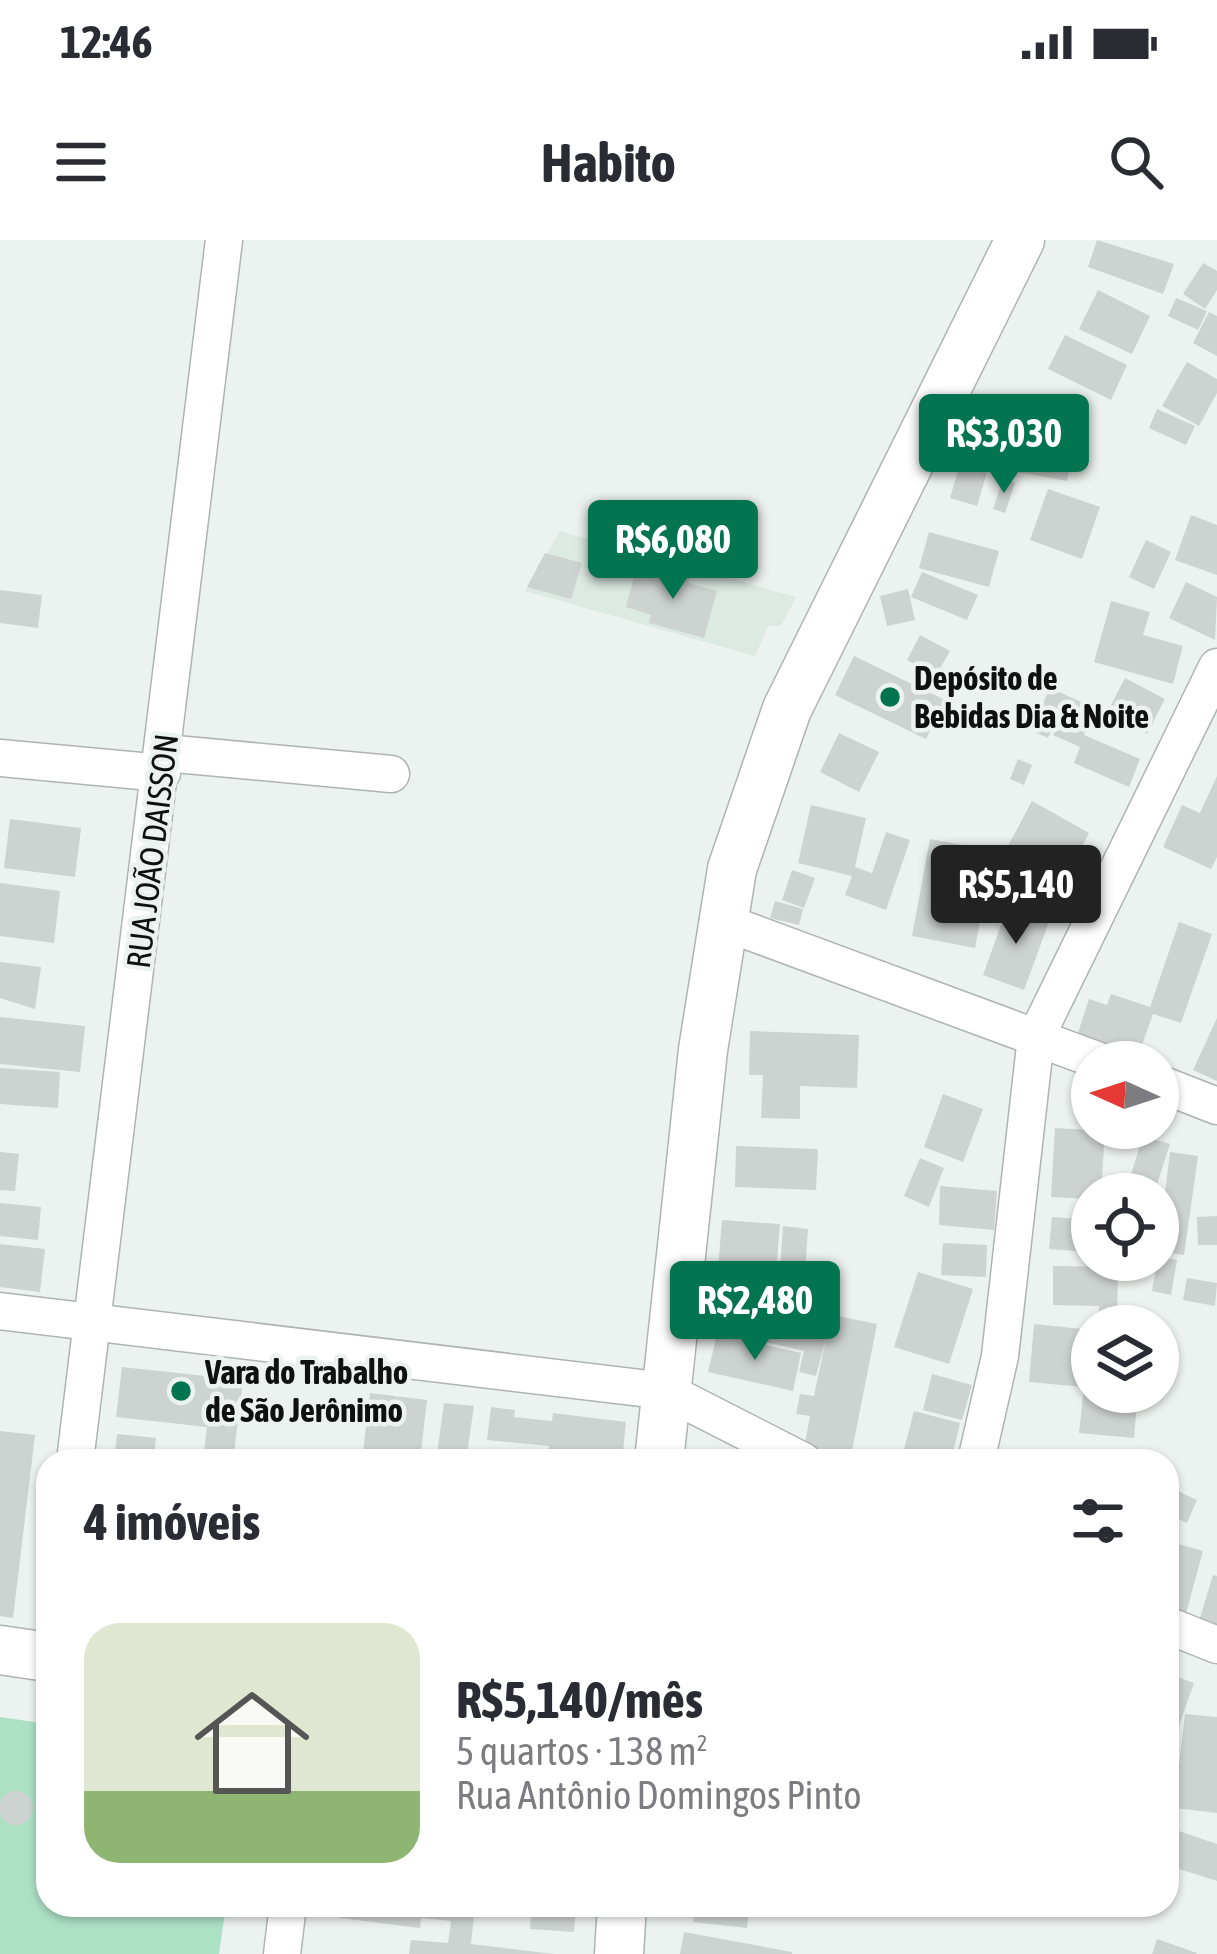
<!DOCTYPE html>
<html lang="pt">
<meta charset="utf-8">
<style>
:root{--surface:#fff;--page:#f2f2f3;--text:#2b2b33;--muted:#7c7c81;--accent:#027550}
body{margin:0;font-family:"Asap Condensed",sans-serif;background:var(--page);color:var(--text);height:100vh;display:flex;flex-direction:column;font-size:45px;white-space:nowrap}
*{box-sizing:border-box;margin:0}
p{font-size:39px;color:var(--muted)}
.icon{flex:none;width:66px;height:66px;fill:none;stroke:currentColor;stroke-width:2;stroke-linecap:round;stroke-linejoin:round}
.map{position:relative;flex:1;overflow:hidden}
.details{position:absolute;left:36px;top:1209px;width:1143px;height:468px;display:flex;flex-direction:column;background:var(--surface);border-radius:36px;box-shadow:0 3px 9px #0004}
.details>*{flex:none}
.needle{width:78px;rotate:273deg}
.buttons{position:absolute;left:1071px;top:801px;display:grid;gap:24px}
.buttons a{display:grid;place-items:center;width:108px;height:108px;border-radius:50%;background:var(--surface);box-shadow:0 3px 9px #0004;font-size:60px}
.price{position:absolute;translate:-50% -102px;padding:0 27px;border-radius:12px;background:var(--accent);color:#fff;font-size:39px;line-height:78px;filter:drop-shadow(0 3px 6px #0008)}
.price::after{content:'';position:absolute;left:50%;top:72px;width:36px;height:27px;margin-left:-18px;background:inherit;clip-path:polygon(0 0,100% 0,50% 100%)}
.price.active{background:#222;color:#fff}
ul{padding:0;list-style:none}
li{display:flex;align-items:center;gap:36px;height:300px;padding:0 48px}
li span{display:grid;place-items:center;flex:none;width:336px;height:240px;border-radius:36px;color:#555}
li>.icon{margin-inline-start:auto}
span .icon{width:144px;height:144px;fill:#fffc;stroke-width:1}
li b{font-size:51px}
h2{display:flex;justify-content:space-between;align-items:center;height:144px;padding:0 48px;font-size:51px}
.status{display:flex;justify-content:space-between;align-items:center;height:84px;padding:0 60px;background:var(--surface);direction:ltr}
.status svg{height:33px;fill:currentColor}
header{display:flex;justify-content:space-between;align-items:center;height:156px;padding:0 48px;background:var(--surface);font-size:54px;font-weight:700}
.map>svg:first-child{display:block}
.built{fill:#dceae2}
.green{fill:#ade1c6}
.building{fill:#cdd3d0}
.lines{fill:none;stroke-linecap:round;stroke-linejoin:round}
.minor-casing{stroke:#aeb4b1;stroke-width:39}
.major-casing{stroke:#aeb4b1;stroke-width:51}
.minor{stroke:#fff;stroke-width:36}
.major{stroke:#fff;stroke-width:48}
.poi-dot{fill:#027550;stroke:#ecf2ef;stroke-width:4.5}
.labels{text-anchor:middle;stroke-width:9;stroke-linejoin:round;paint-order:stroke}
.poi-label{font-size:33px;font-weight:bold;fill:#0e110f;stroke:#ecf2ef;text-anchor:start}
.street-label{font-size:33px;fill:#0e110f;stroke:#ecf2ef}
</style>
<div class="status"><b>12:46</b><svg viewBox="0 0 49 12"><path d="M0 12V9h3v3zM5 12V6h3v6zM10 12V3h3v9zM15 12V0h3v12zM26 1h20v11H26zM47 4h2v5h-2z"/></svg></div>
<header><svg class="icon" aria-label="menu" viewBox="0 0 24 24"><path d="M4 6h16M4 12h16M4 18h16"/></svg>Habito<svg class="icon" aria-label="search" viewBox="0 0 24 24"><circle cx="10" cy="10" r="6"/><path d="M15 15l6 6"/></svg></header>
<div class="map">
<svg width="1217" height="1714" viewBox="0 0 1217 1714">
<rect width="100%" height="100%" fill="#ecf2ef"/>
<path class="built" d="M560,291l236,66 -15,29h-13l-13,30 -230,-65z"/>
<path class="green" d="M0,1477l48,7v181h178l-7,49h-219z"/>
<path class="building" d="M1097,0l77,24 -11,30 -75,-27z
M1203,23l14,8v19l-12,19 -22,-15z
M1098,50l52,26 -18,38 -53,-25z
M1176,58l31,13 -9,19 -30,-14z
M1209,72l8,4v40l-24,-13z
M1065,95l62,30 -16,35 -63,-31z
M1187,122l30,17v14l-18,33 -37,-20z
M1157,169l38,17 -9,19 -37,-17z
M1004,179l72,13 -9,49 -71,-13z
M962,217l27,8 -12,41 -27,-8z
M1003,239l12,4 -10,30 -12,-4z
M1048,249l52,18 -18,52 -52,-19z
M1191,275l26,10v50l-42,-15z
M929,292l70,19 -10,36 -70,-19z
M1146,300l25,12 -17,37 -25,-12z
M545,313l37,10 -11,36 -44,-12z
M636,329l36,10 2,-9 16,5 -2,8 29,8 -13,47 -55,-15 2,-8 -25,-8z
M922,332l56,23 -11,25 -56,-23z
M1186,342l31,15 -2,43 -46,-22z
M908,349l7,31 -28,6 -7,-30z
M0,350l42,5 -4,33 -38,-5z
M1111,361l39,11 -7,23 40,11 -10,38 -79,-22z
M920,395l30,16 -14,25 -29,-16z
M854,416l91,44 -19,39 -91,-44z
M1125,438l40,21 -18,35 -40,-21z
M1050,448l45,20 -6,14 -28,-12 -13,28 -18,-8z
M1062,473l27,11 -5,11 56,24 -11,28 -55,-24 6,-16 -27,-12z
M839,493l40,19 -20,40 -39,-20z
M1018,519l14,6 -8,20 -14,-6z
M1217,536v81l-6,12 -48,-22 19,-42 18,8z
M1032,561l57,32 -24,46 -58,-31z
M811,565l55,13 -11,49 17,6 14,-41 24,8 -24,70 -41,-15 7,-19 -54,-13z
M10,579l71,9 -6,49 -71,-9z
M930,599l50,9 -9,49 13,2 -9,49 -63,-12z
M1035,627l31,14 -6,15 -32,-14z
M792,630l23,8 -11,30 -22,-8z
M0,643l60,8 -6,52 -54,-7z
M775,661l28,8 -4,16 -29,-7z
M1009,663l41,16 -26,71 -41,-15z
M1179,682l33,12 -31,89 -28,-9 -17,48h-23l-40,-14 16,-49 18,6 4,-11 39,13z
M0,722l41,5 -6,42 -35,-11z
M0,777l85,9 -5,46 -80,-8z
M1217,778v63l-24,-11z
M750,791l109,4 -2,53 -57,-2v33l-39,-1 2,-43h-14z
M0,828l60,4 -2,36 -58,-4z
M943,854l40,15 -20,53 -39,-15z
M1055,888l50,3 -4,63h-9v5l-41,-2z
M1143,896l27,8 -16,50h-29z
M736,906l82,3 -2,41 -81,-3z
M0,912l19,2 -4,37 -15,-1z
M1170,912l28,4 -14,99 -26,-4z
M920,918l24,10 -15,39 -25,-11z
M940,946l57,5 -3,39 -55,-5z
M0,963l41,4 -3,33 -38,-4z
M1217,976v29h-19l-1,-28z
M1052,977l40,3 -2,32 -41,-3z
M722,980l58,4 -4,49 -58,-4z
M783,986l25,3 -4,58 -25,-1z
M943,1003l44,2 -1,32 -45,-2z
M0,1004l45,5 -5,43 -40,-5z
M1158,1017l19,3 -6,35 -19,-4z
M1053,1026l65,1 -1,59h-19l1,-20 -46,-1z
M918,1032l55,17 -24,75 -55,-17z
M1187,1038l30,5 -2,23 -32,-6z
M720,1051l61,6 -2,25 -61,-5z
M783,1065l94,19 -27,137 -47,-7 7,-38 -14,-2 4,-20 14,2 12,-57 -10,37 -17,-4 5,-21 -78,-18 3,-14 49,13z
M1134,1073l22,2 -1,11h-22z
M1034,1084l58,6v62l46,1 -4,45 -55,-5 5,-46 -55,-5z
M717,1094l84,19 -8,38 -85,-19z
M122,1127l121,13 -10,81h-30l4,-34 -91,-10z
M932,1134l40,11 -10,35 -39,-10z
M370,1153l57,7 -7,60 -58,1z
M444,1163l30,3 -8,55h-30z
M491,1167l24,3 -1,7 38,4 1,-8 73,9 -4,39 -74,-4 1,-11 -62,-6z
M914,1171l46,12 -9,38h-50z
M0,1191l35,4 -22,183 -13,-2z
M117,1194l39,4 -3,23h-39z
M1167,1246l30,14 -10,23 -20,-9z
M1175,1303l28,8 -18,66 -18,-5v-39z
M1213,1335l4,1v65l-22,-7z
M1167,1433l27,10 -26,74h-1z
M1185,1474l32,3v96l-43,-5z
M-1 1568a17 17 0 1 1 34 0a17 17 0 1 1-34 0Z
M1167,1587l50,17v37l-50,-16z
M341,1665h134l-4,39 83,10h-145l2,-14 37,3 3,-22 -30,-3 -1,10 -80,-10z
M532,1665h44l-2,27 -44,-3z
M695,1665h55l-3,23 -54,-6z
M684,1692l108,20v2h-112z
M1157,1699l40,14 -1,1h-44z"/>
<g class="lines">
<defs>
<path id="minor" d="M165,513l226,21
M0,518l162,15
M721,681l381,141
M1158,843l59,23
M0,1071l666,80 137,70
M75,1221l149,-1221
M976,1221l24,-105 36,-319 181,-370
M1167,1385l50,20
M282,1714l6,-49"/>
<path id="major" d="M659,1221l44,-411 29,-181 55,-160 233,-469
M0,1410l48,7
M619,1714l3,-49"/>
</defs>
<use href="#minor" class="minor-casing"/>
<use href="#major" class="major-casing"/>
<use href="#minor" class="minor"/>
<use href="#major" class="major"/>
</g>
<g class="poi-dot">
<circle cx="890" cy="457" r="12"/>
<circle cx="181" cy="1151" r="12"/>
</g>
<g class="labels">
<g class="poi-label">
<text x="914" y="450">Depósito de<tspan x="914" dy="38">Bebidas Dia &amp; Noite</tspan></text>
<text x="205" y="1144">Vara do Trabalho<tspan x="205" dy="38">de São Jerônimo</tspan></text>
</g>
<g class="street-label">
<text transform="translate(152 611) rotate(-83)" y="12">RUA JOÃO DAISSON</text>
</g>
</g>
</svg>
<div class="buttons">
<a><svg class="needle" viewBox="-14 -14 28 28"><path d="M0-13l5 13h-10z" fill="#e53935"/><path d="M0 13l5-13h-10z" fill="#7c7c81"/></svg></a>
<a><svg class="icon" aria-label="locate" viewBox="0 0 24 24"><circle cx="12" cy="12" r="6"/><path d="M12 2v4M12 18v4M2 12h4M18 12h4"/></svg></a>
<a><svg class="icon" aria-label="layers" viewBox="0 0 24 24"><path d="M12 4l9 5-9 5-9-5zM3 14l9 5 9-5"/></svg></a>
</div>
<b class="price" style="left:1004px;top:256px">R$3,030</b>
<b class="price" style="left:673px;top:362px">R$6,080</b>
<b class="price active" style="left:1016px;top:707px">R$5,140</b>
<b class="price" style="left:755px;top:1123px">R$2,480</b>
<section class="details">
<h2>4 imóveis<svg class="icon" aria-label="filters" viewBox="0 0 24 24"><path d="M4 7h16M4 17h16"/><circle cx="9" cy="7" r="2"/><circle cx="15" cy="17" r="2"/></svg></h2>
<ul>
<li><span style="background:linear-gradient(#dfe7d0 70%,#8fb573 0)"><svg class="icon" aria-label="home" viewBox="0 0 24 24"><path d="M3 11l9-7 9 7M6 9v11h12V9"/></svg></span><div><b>R$5,140/mês</b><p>5 quartos · 138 m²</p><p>Rua Antônio Domingos Pinto</p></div></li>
</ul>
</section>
</div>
